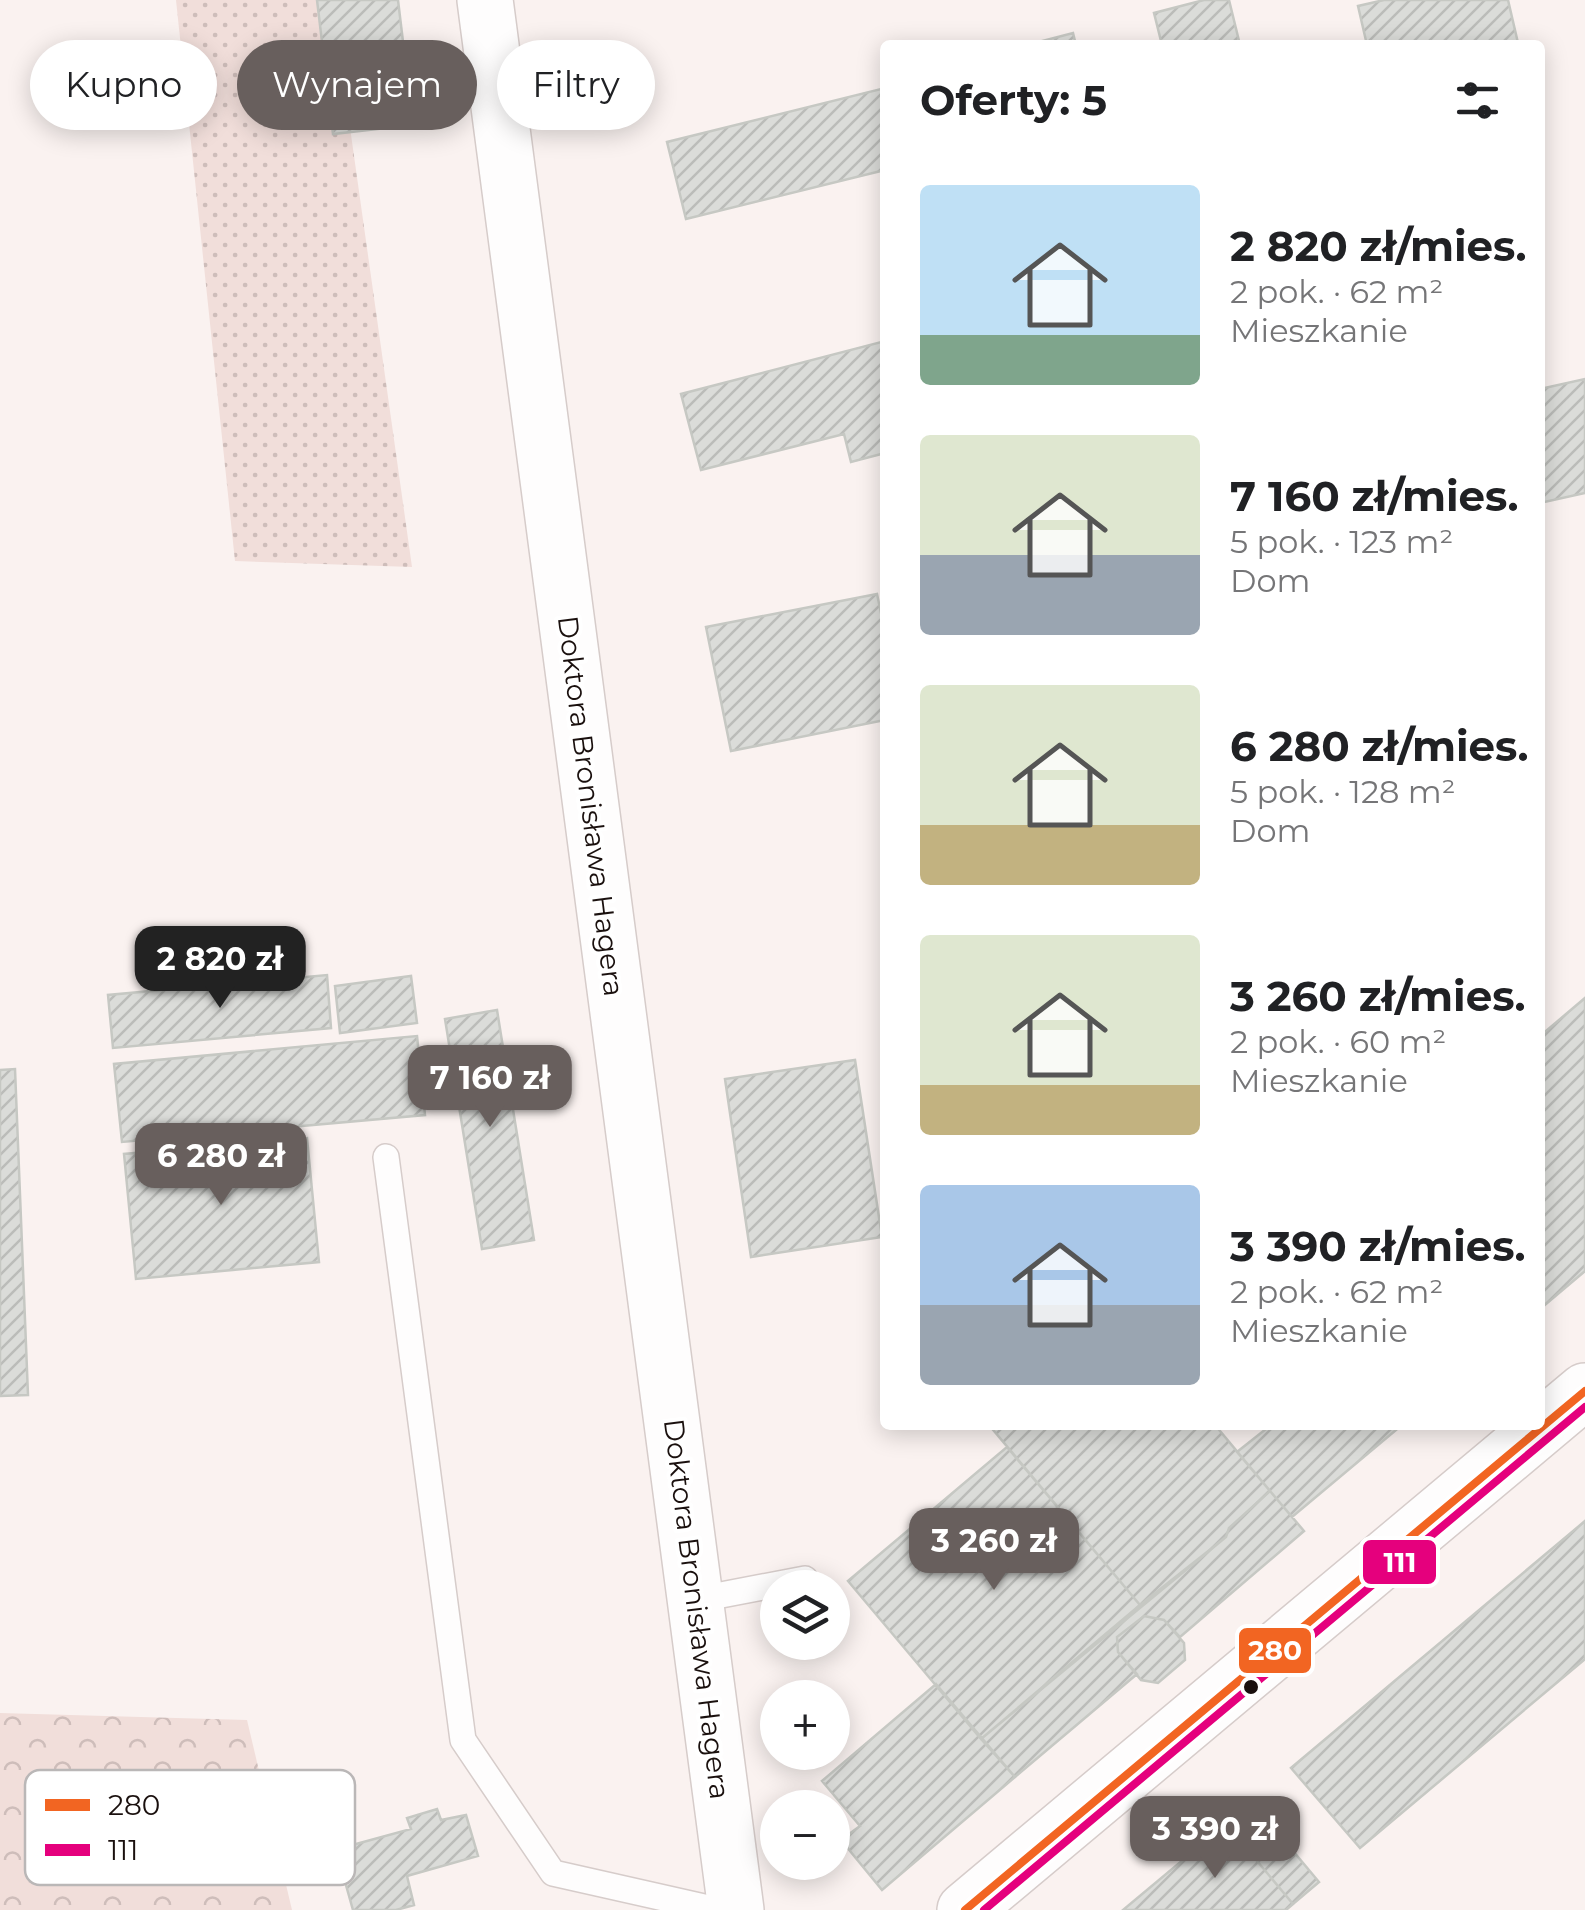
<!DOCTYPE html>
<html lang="pl">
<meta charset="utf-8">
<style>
:root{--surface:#fff;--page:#f2f2f2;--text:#202124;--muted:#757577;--accent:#685f5d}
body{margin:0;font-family:Montserrat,sans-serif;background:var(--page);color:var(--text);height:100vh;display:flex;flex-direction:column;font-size:38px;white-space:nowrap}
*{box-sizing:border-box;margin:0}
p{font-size:32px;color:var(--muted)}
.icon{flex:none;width:55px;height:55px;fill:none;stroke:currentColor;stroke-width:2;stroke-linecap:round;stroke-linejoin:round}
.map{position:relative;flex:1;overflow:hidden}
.panel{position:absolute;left:880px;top:40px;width:665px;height:1390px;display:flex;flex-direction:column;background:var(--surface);border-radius:10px;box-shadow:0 5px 25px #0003}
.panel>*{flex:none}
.banner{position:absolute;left:30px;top:40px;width:700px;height:90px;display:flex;gap:20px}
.controls{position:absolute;left:760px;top:1570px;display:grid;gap:20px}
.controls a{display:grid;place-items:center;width:90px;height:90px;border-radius:50%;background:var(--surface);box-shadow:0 5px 25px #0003;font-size:50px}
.price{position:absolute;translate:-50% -85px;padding:0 22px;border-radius:20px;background:var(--accent);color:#fff;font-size:32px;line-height:65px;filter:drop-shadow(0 2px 5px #0008)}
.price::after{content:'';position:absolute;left:50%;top:60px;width:30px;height:22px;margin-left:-15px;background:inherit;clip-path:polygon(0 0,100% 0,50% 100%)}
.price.active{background:#222;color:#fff}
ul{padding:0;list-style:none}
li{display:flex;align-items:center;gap:30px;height:250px;padding:0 40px}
li span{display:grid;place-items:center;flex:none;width:280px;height:200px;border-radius:10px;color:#555}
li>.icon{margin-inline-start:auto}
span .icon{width:120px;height:120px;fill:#fffc;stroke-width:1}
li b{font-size:42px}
h2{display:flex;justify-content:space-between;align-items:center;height:120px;padding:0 40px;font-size:42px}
.chip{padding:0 35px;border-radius:45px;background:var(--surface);box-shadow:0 5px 25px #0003;font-size:35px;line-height:90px}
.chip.active{background:var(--accent);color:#fff}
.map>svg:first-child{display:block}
.grass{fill:url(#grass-dots)}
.forest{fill:url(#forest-crowns)}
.building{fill:url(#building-hatch);stroke:#c6c8c3;stroke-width:2.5}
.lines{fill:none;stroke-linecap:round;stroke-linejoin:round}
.service-casing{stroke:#d6ccca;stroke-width:28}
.tertiary-casing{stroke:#d6ccca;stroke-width:58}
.service{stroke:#fefdfd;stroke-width:25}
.tertiary{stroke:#fefdfd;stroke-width:55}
.bus-1-casing{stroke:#fff;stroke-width:15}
.bus-2-casing{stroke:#fff;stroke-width:15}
.bus-1{stroke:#f26522;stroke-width:8}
.bus-2{stroke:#e5007d;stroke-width:8}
.bus-dot{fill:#1a100e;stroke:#fff;stroke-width:4}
.labels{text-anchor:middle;stroke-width:8;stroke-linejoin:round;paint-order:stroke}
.street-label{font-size:28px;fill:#1a100e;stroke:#fff}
.key{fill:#fff;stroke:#bab7b7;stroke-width:2.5}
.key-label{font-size:28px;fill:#1a100e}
.line-badge{stroke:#fff;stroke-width:4}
.badge-label{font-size:28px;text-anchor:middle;font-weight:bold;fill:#fff}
</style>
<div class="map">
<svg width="1585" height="1910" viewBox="0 0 1585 1910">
<defs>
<pattern id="grass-dots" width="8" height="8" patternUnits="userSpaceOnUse" patternTransform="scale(2.5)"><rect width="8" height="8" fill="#f1deda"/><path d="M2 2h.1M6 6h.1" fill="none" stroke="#cebdba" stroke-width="1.8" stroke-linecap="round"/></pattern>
<pattern id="forest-crowns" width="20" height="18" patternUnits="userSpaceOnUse" patternTransform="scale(2.5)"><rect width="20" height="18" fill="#f1deda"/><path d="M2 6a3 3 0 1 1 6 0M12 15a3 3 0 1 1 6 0" fill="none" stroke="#cebdba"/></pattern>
<pattern id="building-hatch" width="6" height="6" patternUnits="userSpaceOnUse" patternTransform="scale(2.5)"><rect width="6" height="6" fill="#dbdcd9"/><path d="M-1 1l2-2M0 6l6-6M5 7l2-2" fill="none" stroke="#bbbcb9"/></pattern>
</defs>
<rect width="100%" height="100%" fill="#faf2f0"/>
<path class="grass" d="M176,0h156l80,567 -177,-6z"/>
<path class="forest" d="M0,1713l247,7 45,190h-292z"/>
<path class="building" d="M317,0h81l15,125 -80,9z
M1204,0h25l11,45h-78l-8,-32z
M1384,0h124l10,43 -9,2h-142l-9,-39z
M1073,33l3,12h-49z
M885,88v82l-199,49 -19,-77z
M885,341v112l-34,9 -7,-28 -143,36 -20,-76z
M1585,379v114l-45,10v-114z
M877,594l8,38v88l-154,31 -25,-124z
M327,975l4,53 -218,20 -5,-53z
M411,976l6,47 -77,10 -5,-47z
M1585,998v273l-45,38v-273z
M497,1010l37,230 -52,9 -37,-230z
M417,1036l8,79 -303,27 -8,-78z
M855,1060l27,177 -131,20 -26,-178z
M15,1069l13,326 -28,1v-326z
M307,1138l12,124 -183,17 -12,-125z
M989,1425h226l55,66 -41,37 -3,9 -86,68z
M1271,1425h131l-110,92 -55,-65z
M1007,1447l133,158 -159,134 -133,-158z
M1270,1491l34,40 -124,106 -16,-17 -20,-4 -27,21 1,15 19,22 -122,103 -34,-38 245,-202 3,-9z
M1585,1521v138l-225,189 -69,-80z
M1144,1616l20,4 20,23 1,17 -27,23 -17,-3 -23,-28 -1,-15z
M936,1684l79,93 -133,113 -41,-50 19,-14 -38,-45z
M1252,1802l67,80 -26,22 -67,-80z
M437,1809l4,11 25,-5 12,41 -71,20 7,29 -18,5h-43l-11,-39 -9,3 -6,-22 84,-23 -4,-11z
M1226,1824l67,80 -7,6h-163z"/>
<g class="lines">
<defs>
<path id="service" d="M386,1157l77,583 90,133 164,37
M695,1600l110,-21"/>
<path id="tertiary" d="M485,0l251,1910
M965,1910l620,-519"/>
</defs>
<use href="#service" class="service-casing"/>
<use href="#tertiary" class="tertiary-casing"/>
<use href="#service" class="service"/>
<use href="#tertiary" class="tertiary"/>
<defs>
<path id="bus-1" d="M965,1910l620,-519"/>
<path id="bus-2" d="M984,1910l601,-503"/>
</defs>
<use href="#bus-1" class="bus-1-casing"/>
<use href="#bus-2" class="bus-2-casing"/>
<use href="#bus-1" class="bus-1"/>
<use href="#bus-2" class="bus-2"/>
</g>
<circle class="bus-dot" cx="1251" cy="1687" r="9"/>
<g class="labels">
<g class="street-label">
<text transform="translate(591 806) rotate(83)" y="10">Doktora Bronisława Hagera</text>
<text transform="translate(697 1609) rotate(83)" y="10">Doktora Bronisława Hagera</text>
</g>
</g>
<rect x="25" y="1770" width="330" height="115" rx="15" class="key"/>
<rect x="45" y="1799" width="45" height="12" fill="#f26522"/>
<rect x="45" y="1844" width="45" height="12" fill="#e5007d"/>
<g class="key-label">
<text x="108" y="1815">280</text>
<text x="108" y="1860">111</text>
</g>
<g class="line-badge">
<rect x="1361" y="1538" width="77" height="48" rx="10" fill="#e5007d"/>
<rect x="1237" y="1626" width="76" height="49" rx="10" fill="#f26522"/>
</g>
<g class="badge-label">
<text x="1400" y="1572">111</text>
<text x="1275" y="1660">280</text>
</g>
</svg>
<div class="controls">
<a><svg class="icon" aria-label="layers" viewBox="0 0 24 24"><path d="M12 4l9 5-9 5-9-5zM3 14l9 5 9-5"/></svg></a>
<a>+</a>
<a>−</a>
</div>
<b class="price active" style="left:220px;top:1011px">2 820 zł</b>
<b class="price" style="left:490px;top:1130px">7 160 zł</b>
<b class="price" style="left:221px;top:1208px">6 280 zł</b>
<b class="price" style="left:994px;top:1593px">3 260 zł</b>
<b class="price" style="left:1215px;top:1881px">3 390 zł</b>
<div class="banner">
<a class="chip">Kupno</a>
<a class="chip active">Wynajem</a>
<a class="chip">Filtry</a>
</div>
<section class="panel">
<h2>Oferty: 5<svg class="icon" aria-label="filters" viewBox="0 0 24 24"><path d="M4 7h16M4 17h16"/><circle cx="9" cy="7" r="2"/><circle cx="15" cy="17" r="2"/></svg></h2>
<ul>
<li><span style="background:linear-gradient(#bfe0f5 75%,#7fa58c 0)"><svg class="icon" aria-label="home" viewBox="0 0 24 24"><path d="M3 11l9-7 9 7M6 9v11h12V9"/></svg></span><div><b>2 820 zł/mies.</b><p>2 pok. · 62 m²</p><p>Mieszkanie</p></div></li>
<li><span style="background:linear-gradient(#dfe7d0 60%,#9aa5b1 0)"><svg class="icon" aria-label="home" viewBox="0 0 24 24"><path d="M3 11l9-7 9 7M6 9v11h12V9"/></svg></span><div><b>7 160 zł/mies.</b><p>5 pok. · 123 m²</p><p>Dom</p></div></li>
<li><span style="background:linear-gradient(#dfe7d0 70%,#c2b280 0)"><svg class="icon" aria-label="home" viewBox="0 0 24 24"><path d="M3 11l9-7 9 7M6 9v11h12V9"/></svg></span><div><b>6 280 zł/mies.</b><p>5 pok. · 128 m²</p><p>Dom</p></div></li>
<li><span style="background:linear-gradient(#dfe7d0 75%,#c2b280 0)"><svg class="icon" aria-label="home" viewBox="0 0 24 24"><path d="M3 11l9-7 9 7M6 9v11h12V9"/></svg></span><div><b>3 260 zł/mies.</b><p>2 pok. · 60 m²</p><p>Mieszkanie</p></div></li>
<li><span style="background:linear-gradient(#a9c7e8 60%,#9aa5b1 0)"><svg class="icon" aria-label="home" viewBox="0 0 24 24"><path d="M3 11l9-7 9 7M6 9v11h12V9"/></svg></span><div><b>3 390 zł/mies.</b><p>2 pok. · 62 m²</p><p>Mieszkanie</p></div></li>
</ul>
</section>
</div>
